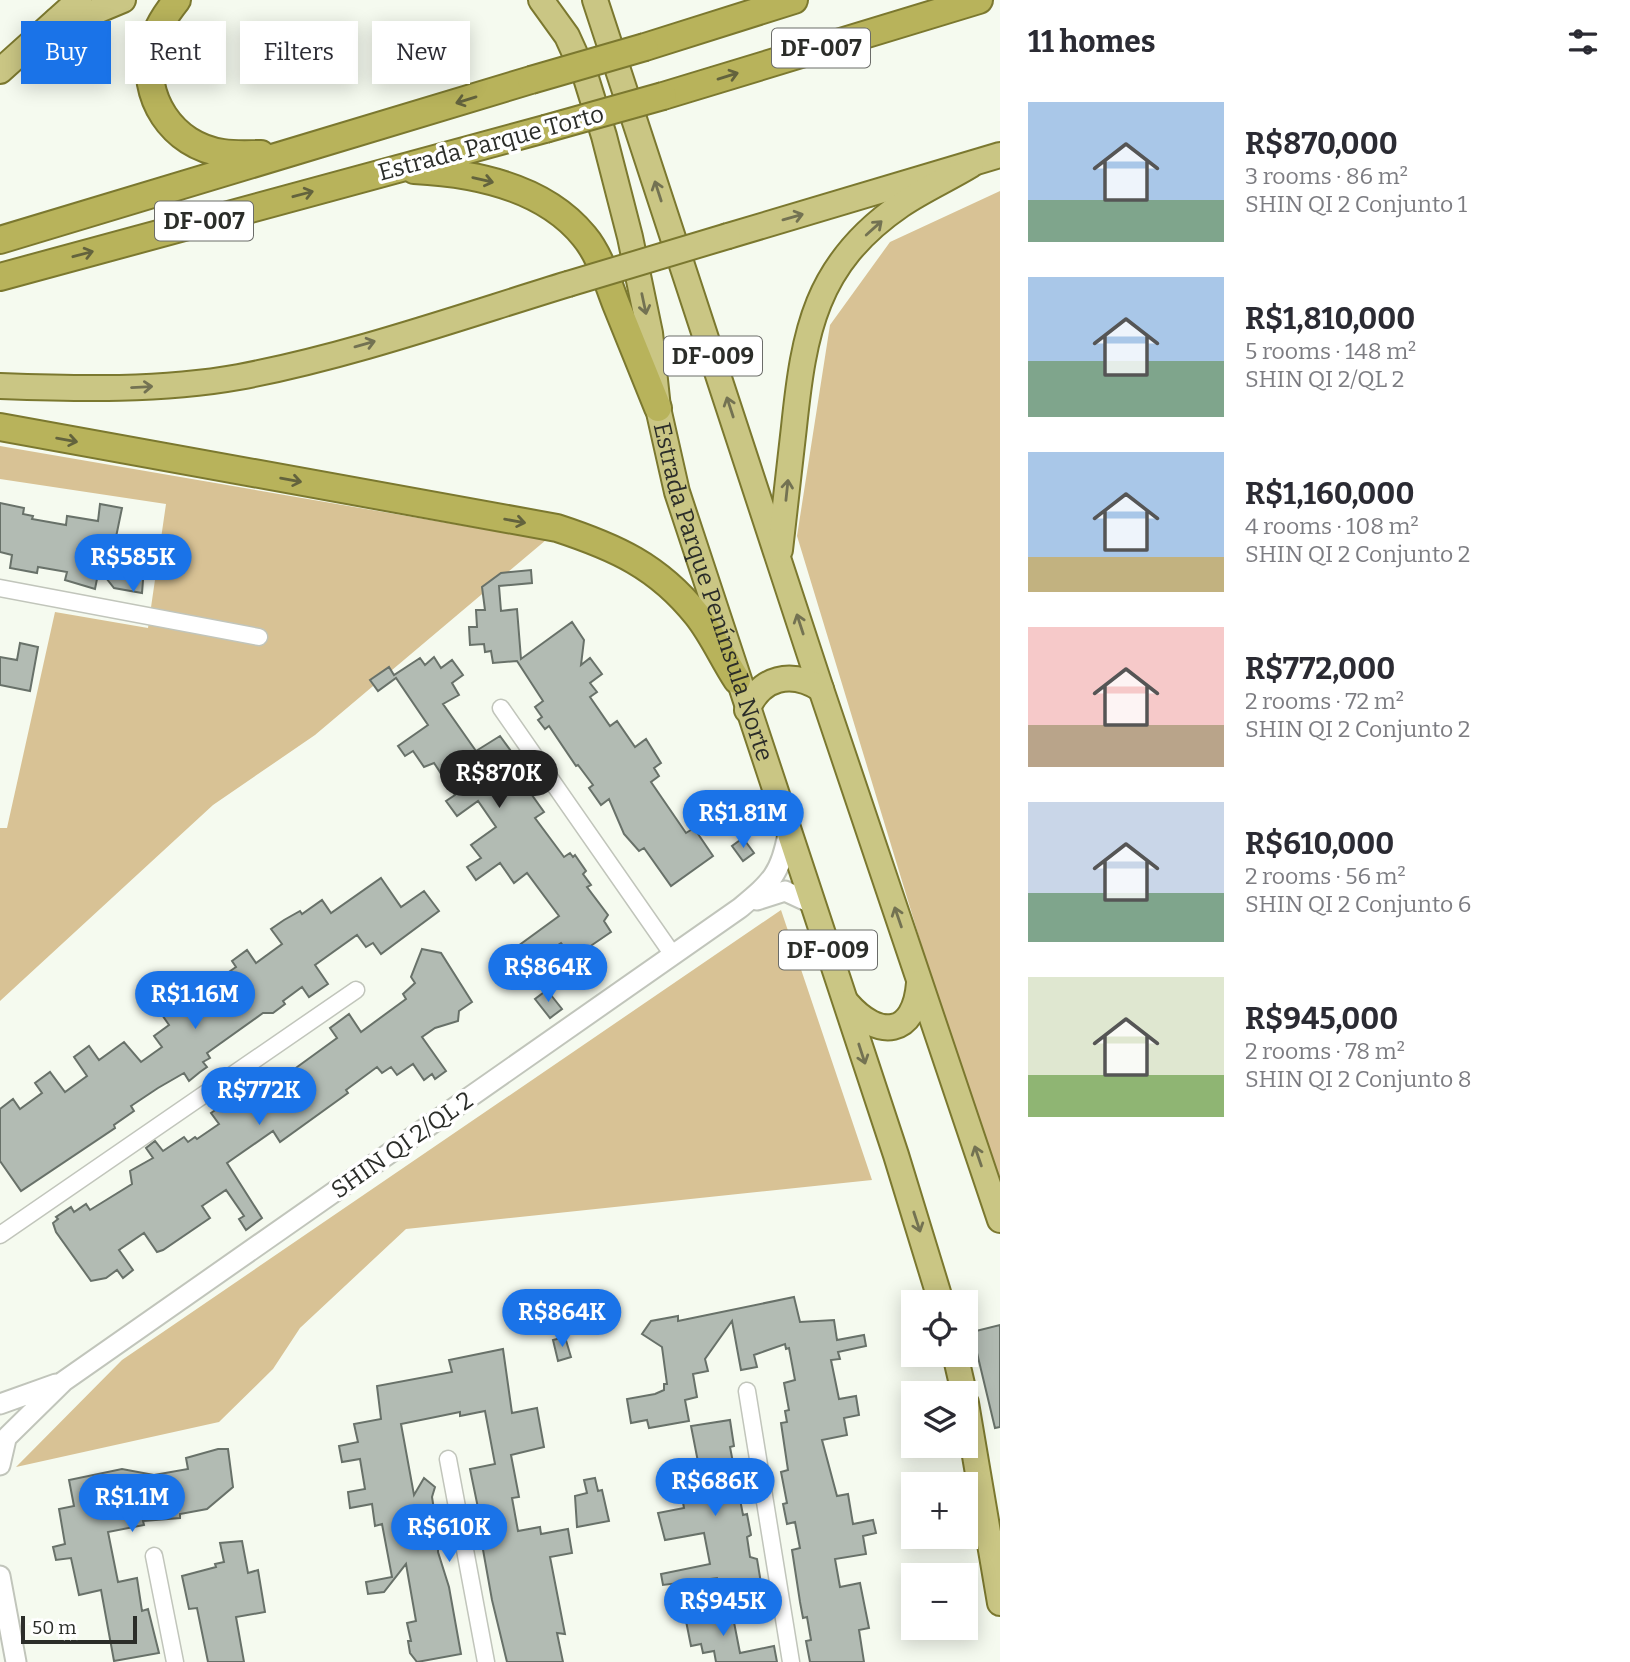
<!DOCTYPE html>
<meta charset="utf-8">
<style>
:root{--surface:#fff;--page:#f2f2f3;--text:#2b2b33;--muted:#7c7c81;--accent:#1a73e8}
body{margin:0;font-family:Bitter,serif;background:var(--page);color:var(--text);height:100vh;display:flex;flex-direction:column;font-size:26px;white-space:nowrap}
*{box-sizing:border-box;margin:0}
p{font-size:23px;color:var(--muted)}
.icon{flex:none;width:38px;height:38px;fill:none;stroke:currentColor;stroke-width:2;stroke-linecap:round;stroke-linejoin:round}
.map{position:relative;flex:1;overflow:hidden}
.panel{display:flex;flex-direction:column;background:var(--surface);width:630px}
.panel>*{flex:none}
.top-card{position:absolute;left:21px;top:21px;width:665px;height:63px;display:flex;gap:14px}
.buttons{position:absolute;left:901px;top:1290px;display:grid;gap:14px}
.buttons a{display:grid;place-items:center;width:77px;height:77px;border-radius:0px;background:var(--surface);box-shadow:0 4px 18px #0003;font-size:35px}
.scale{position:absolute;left:21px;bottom:18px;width:116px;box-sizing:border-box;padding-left:7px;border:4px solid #2b2d29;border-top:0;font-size:19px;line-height:24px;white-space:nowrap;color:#2b2d29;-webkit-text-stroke:5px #fff;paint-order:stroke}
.price{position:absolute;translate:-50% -60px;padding:0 16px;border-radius:24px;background:var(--accent);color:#fff;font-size:23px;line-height:46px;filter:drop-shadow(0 2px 4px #0008)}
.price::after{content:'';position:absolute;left:50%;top:42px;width:21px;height:16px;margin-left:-10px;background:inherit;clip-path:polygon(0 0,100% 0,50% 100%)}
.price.current{background:#222;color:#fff}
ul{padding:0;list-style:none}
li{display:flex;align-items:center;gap:21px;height:175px;padding:0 28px}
li span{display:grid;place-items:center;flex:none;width:196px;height:140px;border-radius:0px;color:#555}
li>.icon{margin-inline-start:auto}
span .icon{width:84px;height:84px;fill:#fffc;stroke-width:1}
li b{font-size:30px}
h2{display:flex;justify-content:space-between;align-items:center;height:84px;padding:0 28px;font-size:30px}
.chip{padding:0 24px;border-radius:0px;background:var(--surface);box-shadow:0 4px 18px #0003;font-size:24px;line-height:63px}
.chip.current{background:var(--accent);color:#fff}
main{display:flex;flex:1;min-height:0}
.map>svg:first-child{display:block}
.green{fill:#d8c295}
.building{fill:#b2bbb3;stroke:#687169;stroke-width:2}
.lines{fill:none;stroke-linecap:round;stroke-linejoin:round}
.minor-casing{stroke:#c1c5bb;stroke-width:19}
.tertiary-casing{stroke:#c1c5bb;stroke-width:23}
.primary-casing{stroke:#7b782f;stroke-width:28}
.trunk-casing{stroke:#7b782f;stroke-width:30}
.minor{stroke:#fff;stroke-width:16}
.tertiary{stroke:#fff;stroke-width:19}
.primary{stroke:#cac684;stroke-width:24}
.trunk{stroke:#b8b35b;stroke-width:26}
.primary-bridge-casing{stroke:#7b782f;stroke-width:28;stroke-linecap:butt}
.trunk-bridge-casing{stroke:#7b782f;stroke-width:30;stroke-linecap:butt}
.primary-bridge{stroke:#cac684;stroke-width:24}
.trunk-bridge{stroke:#b8b35b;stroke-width:26}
.oneway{stroke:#63633d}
.oneway2{stroke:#737252}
.labels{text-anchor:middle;stroke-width:7;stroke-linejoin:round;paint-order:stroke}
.shield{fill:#fff;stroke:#6b6c69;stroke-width:2}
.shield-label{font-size:23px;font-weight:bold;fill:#2b2d29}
.street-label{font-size:24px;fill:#2b2d29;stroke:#fff}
</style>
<main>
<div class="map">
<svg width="1000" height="1662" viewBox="0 0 1000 1662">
<rect width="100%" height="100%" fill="#f5faef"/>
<path class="green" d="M1000,191v1012l-203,-667 33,-211 60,-83z
M0,446l546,94 -231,195 -102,70 -213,196v-173h7l48,-216 93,16 18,-124 -166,-25z
M781,910l91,270 -466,49 -106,99 -27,41 -54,53 -203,45 106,-107z"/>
<path class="building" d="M0,503l24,5 -1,6 10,2 -1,3 34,6 1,-9 31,5 2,-17 22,4 -6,29 30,5 -4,51 -28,-5 -15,-19 -4,20 -30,-9 2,-8 -29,-5 -1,6 -27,-5 2,-13 -12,-3z
M531,570l1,13 -33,3 2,25 16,-2 4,50 51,-37 12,18 -3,25 9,-7 12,16 -12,9 7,9 -7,5 20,29 7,-5 18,26 11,-8 15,24 -7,5 5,8 -8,6 35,51 8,-5 19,28 -42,30 -27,-38 -5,3 -15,-17 -15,-35 -8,6 -12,-17 4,-3 -15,-20 -2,1 -27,-40 -4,3 -7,-9 4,-3 -7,-10 8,-6 -26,-40 -24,2 -2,-12 -6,1 -1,-8 -14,1 -1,-18h8l-1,-17h9l-3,-23 19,-14z
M20,643l18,4 -8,44 -30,-6v-28l17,3z
M434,657l7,11 11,-8 11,15 -11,8 7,12 -16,9 33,47 24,-15 21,29 -5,4 1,5 27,38 -9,6 29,39 6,-4 3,4 2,-2 11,16 -3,3 8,11 -4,2 21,28 -4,6 7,11 -38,26 -12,-15 -9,6 -6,-3 -19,13 -9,-13 41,-30 -32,-43 -13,10 -14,-20 -24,17 -9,-13 14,-9 -10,-13 25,-18 -18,-26 -21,15 -11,-15 9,-6 -21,-32 -10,4 -11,-16 -8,5 -7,-10 30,-21 -32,-47 -18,13 -8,-11 19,-13 5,8 26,-17 5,7z
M743,838l11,15 -11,8 -11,-15z
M381,878l20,29 23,-16 15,20 -58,43 -8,-11 -7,4 -9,-12 -42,30 13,19 -19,13 -7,-10 -19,14 2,3 -12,9h-10l-56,40 3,5 -7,4 4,5 -7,5 -11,9 -5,-8 -26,15 -27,18 3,5 -20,14 1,3 -94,63 -21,-30v-52l13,-10 7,10 22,-16 -7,-10 15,-11 15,20 22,-16 -13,-19 15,-11 10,14 25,-18 17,20 21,-15 -8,-11 15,-11 -11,-16 12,-8 7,10 29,-17 19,-15 -2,-3 13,-9 -4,-6 15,-11 9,13 26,-19 -11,-15 13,-9 16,-9 2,3 20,-14 9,13z
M422,949l19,4 31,49 -13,9 -1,10 -23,7 -13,9 24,34 -11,8 -3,-5 -8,6 -11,-16 -16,11 -6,-8 -9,6 -5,-6 -31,23 2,3 -68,49 -7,-11 -46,32 35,55 -16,12 -7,-11 5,-3 -18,-26 -24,16 8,12 -47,32 -6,2 -13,-19 -25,17 14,20 -10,8 -6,-8 -11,8 -15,3 -35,-49 -3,-9 5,-4 -2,-2 15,-10 3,5 12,-8 4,6 42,-26 -2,-13 23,-13 -7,-10 9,-7 8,10 21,-14 4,5 7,-5 2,2 22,-15 -8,-11 45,-30 6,8 9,-5 66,-48 -7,-10 19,-14 12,18 45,-33 -3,-5 12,-11 -4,-6z
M547,990l15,19 -12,9 -15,-19z
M794,1297l6,25 34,-2 3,20 27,-5 2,11 -28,6 2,7 -9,1 8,39 17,-3 3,19 -15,3 3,17 -25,5 15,56 11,-2 5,30 20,-4 3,13 -13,3 3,18 -31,5 5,28 20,-4 9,45 -10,2 5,32h-54l-4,-21 5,-1 -4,-23 -4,1 -3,-16 -8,-52 8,-2 -5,-26 -8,2 -4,-20 4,-1 -6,-31 7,-2 -7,-47 6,-1 -2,-11 4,-1 -5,-27 11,-3 -6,-32 -3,1 -1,-5 -31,11 3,12 -16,3 -9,-49 -27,38 3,12 -15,3 4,23 -12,3 4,21 -40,7 -2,-8 -16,3 -4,-24 28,-5 9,-4v-6h3l-5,-37 -20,-13 9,-13 27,-5v5z
M1000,1325v102l-5,1 -23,-96z
M565,1337l6,20 -13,4 -5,-21z
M503,1349l9,64 25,-5 7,39 -33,8 8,42 -7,1 6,33 22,-4 1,7 27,-5 4,24 -22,4 15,77 -8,-1 6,29h-56l-15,-62 -12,-67 3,-1 -13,-63 25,-5 -10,-53 -25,5v-4l-59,12 13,71 10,-17 11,9 -3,10 4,25 10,-2 4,17 -12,3v12l11,35 12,67 -44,8 -7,-9 -2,-12h3l-4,-18 9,-2 -10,-57 -22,28 -16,2 -2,-12 26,-5 -10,-53 -7,2 -3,-22 -22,4 -2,-16 17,-3 -5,-30 -18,3 -3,-16 19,-4 -4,-18 27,-5 -4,-33 75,-14 -3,-12z
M730,1420l4,26 -4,1 13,68 4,-1 4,21 -4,2 3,20 7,2 6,36 -42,8 -4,-25 -54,7 -2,-11 49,-10 -6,-31 -39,7 -7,-27 26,-5 -5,-28 21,-8 -9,-46z
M218,1449h10l5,38 -26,22 -27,5v4l-37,3 1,4 -36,7 10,50 19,-4 5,33 6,-2 11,44 -45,8 -13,-71 -22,5 -8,-37 -15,2 -3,-13 12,-3 -6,-35 15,-3 -5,-26 53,-11 32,6 34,-6 -2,-11z
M595,1478l3,13 4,-1 7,31 -32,6 -2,-31 12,-3 -3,-13z
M242,1541l6,32 10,-3 7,42 -29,5 8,45h-36l-11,-54 -8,1 -7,-33 34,-9 -1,-3 9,-2 -4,-19z
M731,1607l9,46 34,-7 3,16h-61l-2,-11 -11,2 -2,-9 -10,2 -6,-30z"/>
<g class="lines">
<defs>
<path id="minor" d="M0,588l259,49
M501,708l172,247
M0,1235l356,-245
M747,1391l44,271
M448,1459l38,203
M154,1556l21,106"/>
<path id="tertiary" d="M757,900l28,-9 28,13
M0,1404l56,-20
M8,1436l56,-55 676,-473c31,-26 41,-34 48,-75
M0,1465l6,-26
M0,1576l16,86"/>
<g id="primary">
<path id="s1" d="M541,0l26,36 19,42 18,58 26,101 20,96 8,75 19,84 219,663 45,147"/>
<path d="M595,0l226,689 179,531"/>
<path d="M57,20l30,-5 36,-15"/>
<path d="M0,71l79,-71"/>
<path d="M728,236l272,-81"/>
<path d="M0,386c79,3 161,5 239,-9 111,-21 221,-60 329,-93"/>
<path d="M780,550c5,-41 9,-82 14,-123 10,-95 21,-163 107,-222 22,-15 47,-26 70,-40"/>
<path d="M747,710c14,-33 44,-40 74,-21"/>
<path d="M847,1003c32,37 68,33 72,-20"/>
<path d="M955,1354l9,39"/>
<path d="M966,1403l34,200"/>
</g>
<path id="trunk" d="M177,0c-11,14 -21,28 -25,47 -12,49 20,99 71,106 13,2 26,1 38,1
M645,47l149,-47
M663,96l316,-96
M414,170c61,3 130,17 170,66 16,19 23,45 32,68 14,35 28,69 42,104
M0,240l531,-160
M0,277l545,-148
M0,427l557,101c58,19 101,38 140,87 16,20 26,44 40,65"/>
</defs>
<use href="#minor" class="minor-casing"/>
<use href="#tertiary" class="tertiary-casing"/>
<use href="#primary" class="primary-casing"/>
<use href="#trunk" class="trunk-casing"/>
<use href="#minor" class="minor"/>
<use href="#tertiary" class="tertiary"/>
<use href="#primary" class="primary"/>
<use href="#trunk" class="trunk"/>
<defs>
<path id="primary-bridge" d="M568,284l160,-48"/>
<path id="trunk-bridge" d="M531,80l114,-33
M545,129l118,-33"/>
</defs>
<use href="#primary-bridge" class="primary-bridge-casing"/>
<use href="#trunk-bridge" class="trunk-bridge-casing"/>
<use href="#primary-bridge" class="primary-bridge"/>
<use href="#trunk-bridge" class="trunk-bridge"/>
</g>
<defs><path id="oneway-shaft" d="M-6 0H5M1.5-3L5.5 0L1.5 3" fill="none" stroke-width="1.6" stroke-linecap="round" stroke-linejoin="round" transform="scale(1.75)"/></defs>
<g class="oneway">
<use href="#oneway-shaft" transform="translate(728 76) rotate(-17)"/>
<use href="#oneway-shaft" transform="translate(466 100) rotate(163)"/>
<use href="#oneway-shaft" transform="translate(483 180) rotate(13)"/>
<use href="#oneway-shaft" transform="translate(303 194) rotate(-15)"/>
<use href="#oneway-shaft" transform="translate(83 254) rotate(-15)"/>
<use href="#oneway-shaft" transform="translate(67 440) rotate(10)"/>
<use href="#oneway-shaft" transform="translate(291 480) rotate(10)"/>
<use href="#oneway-shaft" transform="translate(515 521) rotate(10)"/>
</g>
<g class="oneway2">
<use href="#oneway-shaft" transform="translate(658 191) rotate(-108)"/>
<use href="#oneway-shaft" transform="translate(793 217) rotate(-16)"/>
<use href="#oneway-shaft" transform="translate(874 228) rotate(-42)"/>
<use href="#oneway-shaft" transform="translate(644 304) rotate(78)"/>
<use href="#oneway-shaft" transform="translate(365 344) rotate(-16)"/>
<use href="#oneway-shaft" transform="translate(142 387) rotate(-3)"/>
<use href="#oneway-shaft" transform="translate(730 407) rotate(-108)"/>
<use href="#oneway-shaft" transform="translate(787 490) rotate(-84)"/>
<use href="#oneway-shaft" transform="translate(800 624) rotate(-108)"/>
<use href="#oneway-shaft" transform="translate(898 917) rotate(-109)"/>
<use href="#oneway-shaft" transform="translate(862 1054) rotate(72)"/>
<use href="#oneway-shaft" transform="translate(978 1156) rotate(-109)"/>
<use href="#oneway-shaft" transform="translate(917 1222) rotate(72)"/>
</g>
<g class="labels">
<g class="shield">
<rect x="772" y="28.5" width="98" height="39" rx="5"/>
<rect x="155" y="201.5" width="98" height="39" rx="5"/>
<rect x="664" y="336.5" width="98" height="39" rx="5"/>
<rect x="779" y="930.5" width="98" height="39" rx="5"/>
</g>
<g class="shield-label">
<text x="821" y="56">DF-007</text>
<text x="204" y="229">DF-007</text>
<text x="713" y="364">DF-009</text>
<text x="828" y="958">DF-009</text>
</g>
<g class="street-label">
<text transform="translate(491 143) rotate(-15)" y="8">Estrada Parque Torto</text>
<text dy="8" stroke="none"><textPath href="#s1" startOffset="621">Estrada Parque Península Norte</textPath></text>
<text transform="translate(402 1145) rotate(-35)" y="8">SHIN QI 2/QL 2</text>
</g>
</g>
</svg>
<div class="buttons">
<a><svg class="icon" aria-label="locate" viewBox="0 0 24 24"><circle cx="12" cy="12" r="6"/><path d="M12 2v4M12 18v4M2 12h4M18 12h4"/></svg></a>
<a><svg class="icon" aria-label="layers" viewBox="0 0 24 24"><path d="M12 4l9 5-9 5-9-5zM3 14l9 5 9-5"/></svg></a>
<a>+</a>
<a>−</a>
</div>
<div class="scale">50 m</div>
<b class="price" style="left:133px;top:594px">R$585K</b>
<b class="price current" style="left:499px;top:810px">R$870K</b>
<b class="price" style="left:743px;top:850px">R$1.81M</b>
<b class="price" style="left:548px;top:1004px">R$864K</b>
<b class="price" style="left:195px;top:1031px">R$1.16M</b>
<b class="price" style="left:259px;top:1127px">R$772K</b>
<b class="price" style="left:562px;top:1349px">R$864K</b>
<b class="price" style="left:715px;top:1518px">R$686K</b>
<b class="price" style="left:132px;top:1534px">R$1.1M</b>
<b class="price" style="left:449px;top:1564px">R$610K</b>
<b class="price" style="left:723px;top:1638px">R$945K</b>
<div class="top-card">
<a class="chip current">Buy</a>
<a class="chip">Rent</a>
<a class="chip">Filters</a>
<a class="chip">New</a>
</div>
</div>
<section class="panel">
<h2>11 homes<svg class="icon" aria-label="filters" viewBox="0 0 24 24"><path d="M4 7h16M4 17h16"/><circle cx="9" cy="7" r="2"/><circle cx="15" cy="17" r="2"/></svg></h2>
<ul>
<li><span style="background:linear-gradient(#a9c7e8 70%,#7fa58c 0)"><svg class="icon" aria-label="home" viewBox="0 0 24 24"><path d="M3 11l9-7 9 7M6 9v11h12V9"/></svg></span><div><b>R$870,000</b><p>3 rooms · 86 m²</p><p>SHIN QI 2 Conjunto 1</p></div></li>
<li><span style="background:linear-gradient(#a9c7e8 60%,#7fa58c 0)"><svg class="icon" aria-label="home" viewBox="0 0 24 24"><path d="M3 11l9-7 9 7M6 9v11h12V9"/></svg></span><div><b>R$1,810,000</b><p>5 rooms · 148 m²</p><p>SHIN QI 2/QL 2</p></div></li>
<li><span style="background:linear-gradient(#a9c7e8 75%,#c2b280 0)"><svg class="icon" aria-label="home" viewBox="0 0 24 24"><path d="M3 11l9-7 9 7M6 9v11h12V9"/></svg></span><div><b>R$1,160,000</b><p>4 rooms · 108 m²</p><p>SHIN QI 2 Conjunto 2</p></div></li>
<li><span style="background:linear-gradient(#f6c9c9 70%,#b9a48a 0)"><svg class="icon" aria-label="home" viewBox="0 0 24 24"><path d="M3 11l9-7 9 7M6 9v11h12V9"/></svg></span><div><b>R$772,000</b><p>2 rooms · 72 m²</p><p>SHIN QI 2 Conjunto 2</p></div></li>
<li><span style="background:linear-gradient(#c9d6e8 65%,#7fa58c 0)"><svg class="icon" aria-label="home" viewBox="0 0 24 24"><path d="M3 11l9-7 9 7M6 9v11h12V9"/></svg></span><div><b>R$610,000</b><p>2 rooms · 56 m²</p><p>SHIN QI 2 Conjunto 6</p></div></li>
<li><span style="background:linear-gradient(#dfe7d0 70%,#8fb573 0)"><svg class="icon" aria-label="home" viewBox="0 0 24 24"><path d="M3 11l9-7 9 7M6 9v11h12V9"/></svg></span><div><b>R$945,000</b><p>2 rooms · 78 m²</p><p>SHIN QI 2 Conjunto 8</p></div></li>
</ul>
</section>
</main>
